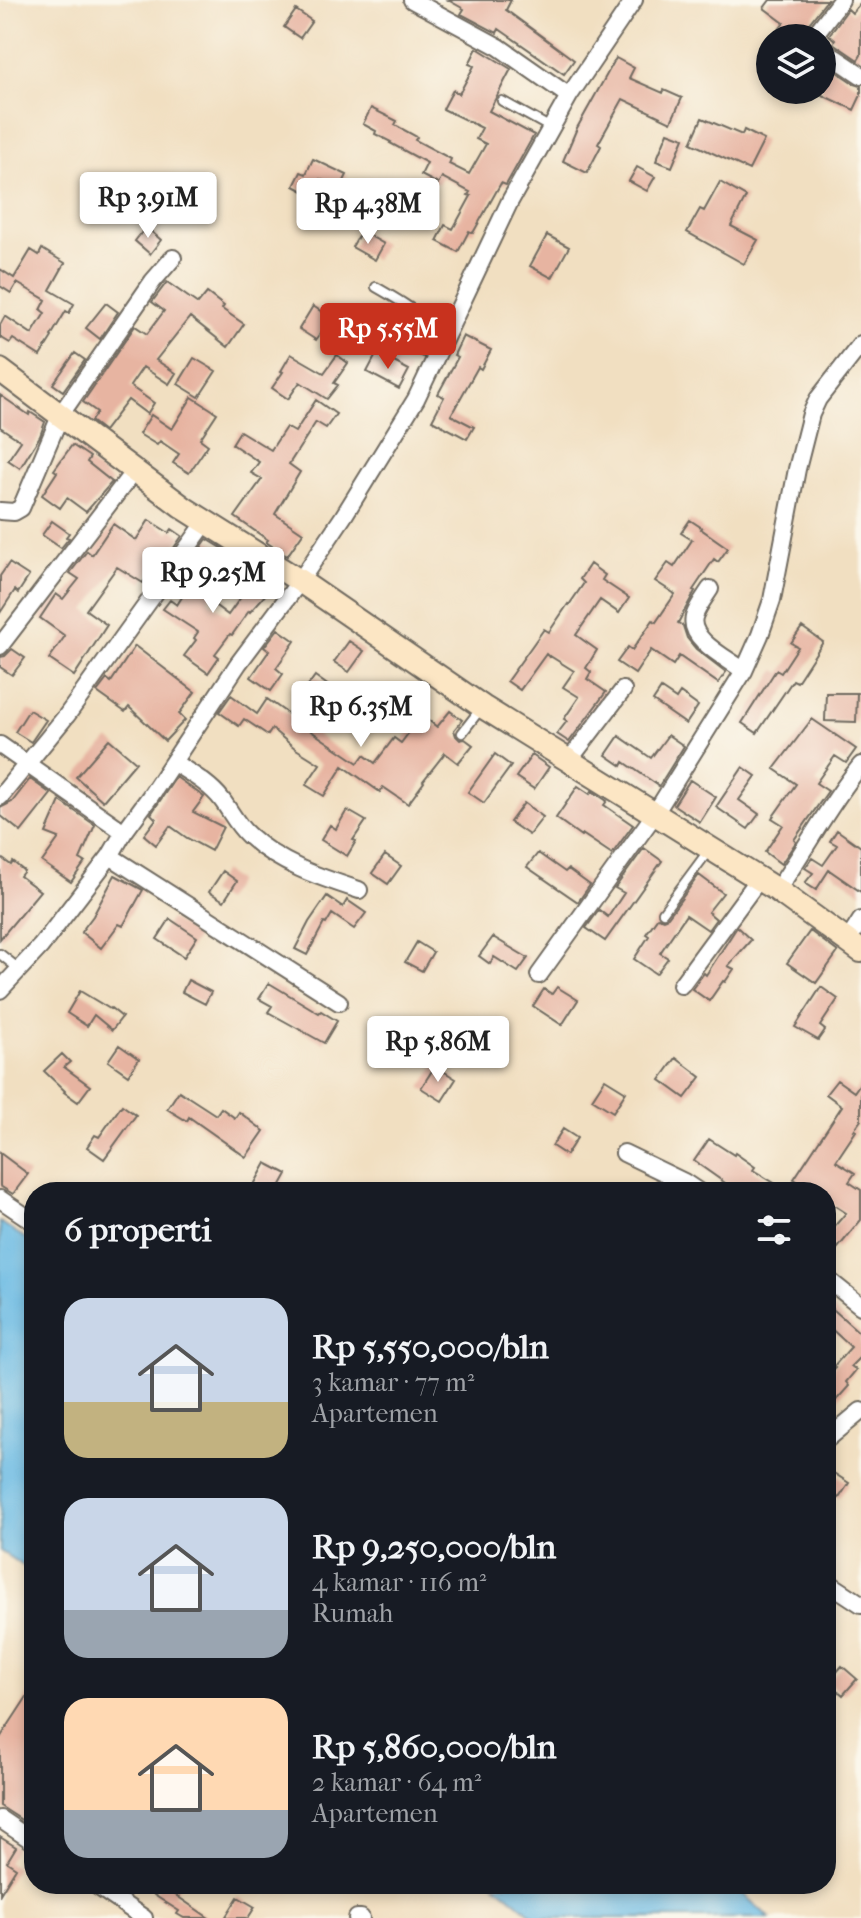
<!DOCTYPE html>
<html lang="id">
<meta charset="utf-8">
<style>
:root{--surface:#171b24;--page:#20242c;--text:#f1f3f6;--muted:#9ea1a6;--accent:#c8321e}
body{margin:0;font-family:"IM FELL French Canon",serif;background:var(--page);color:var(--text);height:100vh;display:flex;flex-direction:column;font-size:30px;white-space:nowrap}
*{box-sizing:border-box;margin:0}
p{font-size:26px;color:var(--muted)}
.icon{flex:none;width:44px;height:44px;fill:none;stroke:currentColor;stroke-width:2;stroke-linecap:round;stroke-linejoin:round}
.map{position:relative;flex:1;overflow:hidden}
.panel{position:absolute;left:24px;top:1182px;width:812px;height:712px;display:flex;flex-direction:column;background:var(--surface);border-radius:32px;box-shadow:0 4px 12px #0003}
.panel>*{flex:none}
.fabs{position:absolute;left:756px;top:24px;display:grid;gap:16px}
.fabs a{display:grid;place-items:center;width:80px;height:80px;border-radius:50%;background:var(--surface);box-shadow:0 4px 12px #0003;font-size:40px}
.price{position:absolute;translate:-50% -68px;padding:0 18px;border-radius:8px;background:#fff;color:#222;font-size:26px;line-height:52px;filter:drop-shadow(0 2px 4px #0008)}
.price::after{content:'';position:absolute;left:50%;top:48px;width:24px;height:18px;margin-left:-12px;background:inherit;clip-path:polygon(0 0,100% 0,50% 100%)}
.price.active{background:var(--accent);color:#fff}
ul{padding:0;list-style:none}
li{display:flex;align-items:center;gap:24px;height:200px;padding:0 40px}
li span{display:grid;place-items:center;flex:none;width:224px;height:160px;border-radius:24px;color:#555}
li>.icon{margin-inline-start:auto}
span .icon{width:96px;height:96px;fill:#fffc;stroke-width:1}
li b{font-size:34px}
h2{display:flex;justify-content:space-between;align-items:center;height:96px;padding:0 40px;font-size:34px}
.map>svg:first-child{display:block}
.water{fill:#68b9e3;stroke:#4a7287;stroke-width:2}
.building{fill:#e7b4a1}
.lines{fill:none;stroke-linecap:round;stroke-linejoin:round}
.lane-casing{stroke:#706a60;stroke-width:12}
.street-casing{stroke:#706a60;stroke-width:20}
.secondary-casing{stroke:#706a60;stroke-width:26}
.lane{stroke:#fff;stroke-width:8}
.street{stroke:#fff;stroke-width:16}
.secondary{stroke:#fce6c4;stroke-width:22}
</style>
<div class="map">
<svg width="861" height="1918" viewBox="0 0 861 1918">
<rect width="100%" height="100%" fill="#fbf7ec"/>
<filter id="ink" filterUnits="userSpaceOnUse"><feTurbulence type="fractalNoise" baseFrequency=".0125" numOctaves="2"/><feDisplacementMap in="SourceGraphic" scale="16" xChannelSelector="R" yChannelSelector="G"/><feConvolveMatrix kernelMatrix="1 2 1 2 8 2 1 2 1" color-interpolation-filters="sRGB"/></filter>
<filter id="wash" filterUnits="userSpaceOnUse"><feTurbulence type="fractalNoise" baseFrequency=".006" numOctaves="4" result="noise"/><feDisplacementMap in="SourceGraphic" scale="32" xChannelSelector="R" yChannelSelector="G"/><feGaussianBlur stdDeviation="1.8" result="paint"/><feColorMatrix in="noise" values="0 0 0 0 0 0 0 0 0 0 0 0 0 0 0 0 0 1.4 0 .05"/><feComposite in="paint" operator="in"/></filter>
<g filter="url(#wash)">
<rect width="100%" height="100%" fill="#f1dfc1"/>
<path class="water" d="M0,1222l34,22v329l-34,-22z
M495,1884h237l38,34h-234z"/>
<g id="blocks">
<path class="building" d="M448,0h63l-5,10 68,50 -10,14 -65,-45 -2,4 -36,-19 3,-5z
M770,0h57l-20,26 -5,12h-30l12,-15 -20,-15z
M861,2v53l-3,5 -25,-17 2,-3 -6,-5 19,-26 4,4z
M296,10l16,11 -12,17 -16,-11z
M477,48l34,21 -22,42 45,24 -28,50 -5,-2 -28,50 -4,-2 -11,21 -21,-11 8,-16 8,4 18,-33 -3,-1 2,-3 -28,-15 -4,7 -17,-9 6,-12 -37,-20 1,-1 -16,-8 1,-3 -13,-7 8,-16 26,13 -2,4 22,12 -2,3 36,19 -2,5 20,10 17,-30 -10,-5 6,-11 -39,-19 10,-19 6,4 15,-28 -5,-2z
M616,58l18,10 -5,10 34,15 1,-3 18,8 -11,24 -48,-23 -25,45 3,2 -14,27 -24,-12 14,-33z
M822,62l33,22 6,2v9l-7,15 -32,-15z
M702,118l40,17 2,-5 20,10 -15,30 -58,-27z
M668,132l16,6 -12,29 -16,-6z
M313,159l34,16 -7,14 -20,-10 -9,16 -17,-9 7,-14 5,2z
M637,167l18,10 -8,14 -18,-10z
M720,182l26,15 -15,29 27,14 -14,24 -57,-32 13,-23 4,2z
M146,227l15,13 -11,14 -15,-13z
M361,231l23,13 -9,16 -23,-13z
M547,235l22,12 -17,31 -22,-12z
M42,249l23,14 -15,27 24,14 -5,9 -3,-2 -15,25 1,1 -12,19 -27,-17 -3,4 -10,-6v-12l5,-9 27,18 13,-21 -4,-3 5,-10 -29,-17 -6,10 -11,-7v-17l14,9 17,-28 8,5z
M167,282l31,22 9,-11 17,13 -2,3 22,15 -16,23 -38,-30 -34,43 20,13 -7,11 -26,-17 -13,19 24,17 -7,11 -19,-14 -24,31 -13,-10 6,-9 -14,-10 52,-76 12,8 17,-23 -12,-9z
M106,303l12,9 -18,27 -14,-11z
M313,306l18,12 -15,22 -17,-11z
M463,336l28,14 -10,19 -3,-2 -27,48 23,12 -7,12 -35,-19 12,-23 -6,-3 20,-37 -4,-2z
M75,353l10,7 -22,31 -10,-7z
M377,353l32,17 -10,19 -32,-17z
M291,354l33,19 13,-18 11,8 -14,20 4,2 -11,14 -27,-17 -12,17 -16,-11 11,-16 -2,-1z
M194,358l22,13 -17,26 -21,-13z
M0,395l29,20 1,-3 15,10 -5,14 -20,32 -12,-8 13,-19 -21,-14z
M192,397l25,16 -17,26 8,6 -19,28 -16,-10 6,-9 -19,-13 -3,4 -18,-11 12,-19 21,14z
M316,400l20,14 -10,14 -10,-6 -27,42 11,8 -25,42 28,19 -16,23 -21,-14 2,-2 -33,-23 27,-38 -11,-6 8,-11 -27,-18 8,-13 31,19 15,-23 9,5z
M72,445l18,12 -3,5 25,20 -26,30 -19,-14 -7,10 -18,-13 15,-23 -3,-2z
M149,520l20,13 3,-4 10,7 -13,19 -6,-4 -20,32 -26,-16 -31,43 21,15 -33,51 -25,-17 16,-23 -25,-18 16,-24 7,5 16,-20 -9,-6 17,-22 5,4 21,-31 23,16z
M690,520l12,8 -1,1 27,19 -10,14 -4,-3 -21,31 2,1 -17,32 5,3 4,12 9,11 30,23 -8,11 -39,-27 -6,9 -22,-15 -16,24 -18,-12 11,-15 4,3 21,-30 3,2 19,-28 -20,-13 13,-18 6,4 18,-27 -11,-7z
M52,521l17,12 -3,4 3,1 -8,10 -19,-13z
M207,539l18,11 -14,18 -16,-12z
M9,563l20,13 -11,17 -3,-3 -15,23v-37z
M590,564l15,11 -3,5 27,18 -10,15 -19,-13 -24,35 21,15 -11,18 5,4 -4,7 19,13 -37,50 -12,-8 10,-13 -3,-2 15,-22 -16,-10 11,-16 -24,-15 -1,1 -3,-3 -26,36 -13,-9 37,-52 5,3 19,-28 1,1 15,-22 -4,-4z
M198,567l22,17 -12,16 20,15 31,-43 17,11 -26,29 -1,-1 -17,24 -2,-1 -15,20 4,3 -11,16 -24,-17 12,-16 -2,-2 4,-6 -35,-23 7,-9 7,5 12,-19 -3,-3z
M802,627l21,15 -26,40 -4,-2 -36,53 -15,-10 34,-53 5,3 17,-26 -7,-4z
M278,629l17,12 -19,27 7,6 -12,17 -20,-14 18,-26 -5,-4z
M349,641l15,10 -15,21 -15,-10z
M135,646l60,46 -16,22 6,6 -20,21 -36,-34 -4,5 -28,-20 10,-13 4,3z
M12,649l13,9 -13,17 -12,-8v-10l5,-1z
M315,676l18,13 -13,18 -18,-13z
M661,689l15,10 4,-6 18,13 -12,18 -33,-23z
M826,693h31l-1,29 -31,-1z
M231,695l26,19 10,-15 31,22 8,-9 12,11 -7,8 47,32 6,-8 11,8 19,-25 7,5 21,-28 15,12 13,-16 12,9 -8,10 2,6 4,4 5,-1 8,6 -15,18 -13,-10 -22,28 1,1 -16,22 -25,-17 -3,5 -37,-26 -19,30 -18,-11 14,-21 -24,-15 -24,-20 -4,6 -24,-16 -5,7 -20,-14z
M29,710l17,10 -15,22 -16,-10z
M812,719l44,30 -10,14 -11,-7 -19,27 12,8 -34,49 2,2 -15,22 -16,-12 18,-27 -11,-7 24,-34 -22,-15z
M668,735l16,11 -25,40 -35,-24 -2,4 -16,-11 13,-19 32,22z
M109,739l27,23 -33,39 -27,-24z
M495,754l16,12 -27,37 -16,-11z
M532,755l17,12 -15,22 -18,-12z
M743,767l13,9 -17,24 20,14 -11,15 -32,-22z
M176,777l28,20 -11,15 30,15 -12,24 -24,-13 -17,-12 -14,19 -12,-10 12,-16 -5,-5z
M30,779l21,15 -30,38 -21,-17v-7l12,-6z
M690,780l26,17 -16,25 -26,-17z
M578,786l12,8 2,-3 15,10 -3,4 29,20 -21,29 -30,-20 -1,2 -25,-18z
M60,801l35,24 -15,34 5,3 -14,20 -29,-20 17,-24 -13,-5z
M524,803l19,14 -14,18 -19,-13z
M347,810l19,11 -13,19 3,1 -9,15 -26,-16 9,-15 6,4z
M837,830l24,17v45l-32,-22 -13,20 -11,-7 8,-10 -8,-5 7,-10 11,7 14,-20 -7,-4z
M644,848l18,13 -57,80 -19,-13 13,-18 9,7 16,-24 -9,-5z
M538,853l27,19 3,-3 22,16 -12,17 -51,-35z
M385,855l16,11 -13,18 -16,-11z
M0,857l11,8 2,-3 11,9 -4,5 20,15 -40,48z
M223,871l14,10 -13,20 -15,-9z
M115,875l28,15 -20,36 -4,-2 -18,24 -20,-16 12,-16z
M699,875l24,18 -15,19 8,7 -8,11 -22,-15 -26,38 8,5 -12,16 -22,-15 15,-23 -3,-2 12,-17 5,2 5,-2z
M327,896l16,11 4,-7 19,13 -12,16 -22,-15 -6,10 -2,-1 -17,32 -12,-6 14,-27z
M170,919l27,18 -13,20 -27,-18z
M737,927l14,13 -23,26 6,3 -9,13 -2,-1 -14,20 -17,-12 12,-16 2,2z
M810,931l28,21 -22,31 -29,-20z
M493,937l35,21 -10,14 -24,-15 -4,7 -11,-8z
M417,942l16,10 -11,19 -17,-9z
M188,980l23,12 -6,12 -23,-12z
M269,983l50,30 2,-2 16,10 -13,22 -56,-31 4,-6 -13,-7z
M557,987l21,13 -16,25 -29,-19 11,-17 8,5z
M821,987l17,12 -18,27 5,4 -7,10 -23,-13z
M80,991l30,18 1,-1 11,9 -10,13 -18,-15 -7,11 -20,-13z
M119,1045l20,14 -11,16 -20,-14z
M62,1054l8,8 -6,5 26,19 -12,16 -14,-10 1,-1 -21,-20z
M676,1058l25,19 -16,21 -25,-18z
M435,1066l21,13 -14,22 -21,-13z
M605,1079l21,13 -13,20 -21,-13z
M837,1080l17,12 7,-10v38l-7,10 2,1 -20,30 19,12 -6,9 12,8v30l-24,29 -11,-9v-4l20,-23 -20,-13v-8h-12l-20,-13 48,-73 -16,-12z
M179,1091l37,24 5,-7 14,10 4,-6 25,19 -18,26 -57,-40 -2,4 -20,-12z
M122,1105l14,10 -32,44 -17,-12 8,-12 4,2z
M563,1129l14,9 -11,17 -14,-9z
M709,1139l25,16 1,-2 20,14 -2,3 36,22h-51l-44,-31z
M0,1153l28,21 -15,20 -13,-8z
M266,1163l21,11 -10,18h-27z
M826,1303l35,31v22l-10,10 5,4 -10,12 3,4 -17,19 -6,-6v-21l9,-10 -2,-1 18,-20 -25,-23z
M826,1468l23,15 -10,15 -13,-9z
M842,1666l15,13 -14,16 -15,-13z
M34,1686v142l-34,-22v-68z
M0,1837l16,10 -9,15 9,6 -16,26z
M161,1884h20l-7,10 35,24h-25l-7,-4 2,-3 -25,-16z
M238,1897l17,10 -7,11h-23z"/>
</g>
</g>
<g filter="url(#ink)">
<use href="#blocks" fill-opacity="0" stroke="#706a60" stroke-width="2"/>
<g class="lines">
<defs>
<path id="lane" d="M502,101l49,27
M376,287c28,16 47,27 68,53
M366,323l71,35
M462,733l20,-26
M663,912l46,-62
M0,954l19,15"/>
<path id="street" d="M412,0l87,47 70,49
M816,38v-5l25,-33
M822,49l39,26
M0,511l14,1 7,-4 40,-94 92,-133 20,-23
M710,589c-5,8 -13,18 -16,28 -6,23 35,42 50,54
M0,646l134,-175
M0,745l124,87
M570,759l53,-69
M173,762c17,11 37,22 49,38 9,12 15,25 26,35 31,29 71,42 111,55
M0,797l67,-82 139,-193
M110,856l229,146
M777,890c29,-41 52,-86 84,-125
M847,942l14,-22
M539,975l115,-160 90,-144 16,-36 12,-35 25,-131 14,-55 7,-15 43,-55
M681,985l78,-106
M0,990l41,-44 69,-90 14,-24 25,-34 89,-134 62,-83 43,-64 73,-118 94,-198 41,-73 18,-32 65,-96
M624,1153l60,29 15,10
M0,1199l34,23
M826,1278l35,28
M826,1440l35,-29
M826,1581l35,23
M0,1819l34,23
M94,1884l50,34
M357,1918h4"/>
<path id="secondary" d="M0,370l184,138 116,73 183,126 294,183 84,61"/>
</defs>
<use href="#lane" class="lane-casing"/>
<use href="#street" class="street-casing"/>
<use href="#secondary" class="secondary-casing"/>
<use href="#lane" class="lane"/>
<use href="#street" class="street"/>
<use href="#secondary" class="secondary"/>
</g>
</g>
</svg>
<div class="fabs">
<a><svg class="icon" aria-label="layers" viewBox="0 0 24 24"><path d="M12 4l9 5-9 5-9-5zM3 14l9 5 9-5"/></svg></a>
</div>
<b class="price" style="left:148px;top:240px">Rp 3.91M</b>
<b class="price" style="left:368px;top:246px">Rp 4.38M</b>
<b class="price active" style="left:388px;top:371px">Rp 5.55M</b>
<b class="price" style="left:213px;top:615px">Rp 9.25M</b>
<b class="price" style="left:361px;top:749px">Rp 6.35M</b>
<b class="price" style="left:438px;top:1084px">Rp 5.86M</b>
<section class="panel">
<h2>6 properti<svg class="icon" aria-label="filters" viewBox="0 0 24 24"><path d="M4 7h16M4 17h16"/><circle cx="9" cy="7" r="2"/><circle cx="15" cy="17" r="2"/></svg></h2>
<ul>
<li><span style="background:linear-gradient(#c9d6e8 65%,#c2b280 0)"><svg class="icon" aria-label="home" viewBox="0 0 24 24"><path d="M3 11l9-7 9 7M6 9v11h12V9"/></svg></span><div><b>Rp 5,550,000/bln</b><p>3 kamar · 77 m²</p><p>Apartemen</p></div></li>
<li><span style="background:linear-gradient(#c9d6e8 70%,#9aa5b1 0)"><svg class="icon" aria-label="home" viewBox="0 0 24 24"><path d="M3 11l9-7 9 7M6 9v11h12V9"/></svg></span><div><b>Rp 9,250,000/bln</b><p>4 kamar · 116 m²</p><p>Rumah</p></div></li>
<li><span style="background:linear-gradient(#ffd9b3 70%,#9aa5b1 0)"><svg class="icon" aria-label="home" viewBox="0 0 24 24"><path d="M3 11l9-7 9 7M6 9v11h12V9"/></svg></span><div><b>Rp 5,860,000/bln</b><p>2 kamar · 64 m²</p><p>Apartemen</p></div></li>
</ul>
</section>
</div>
